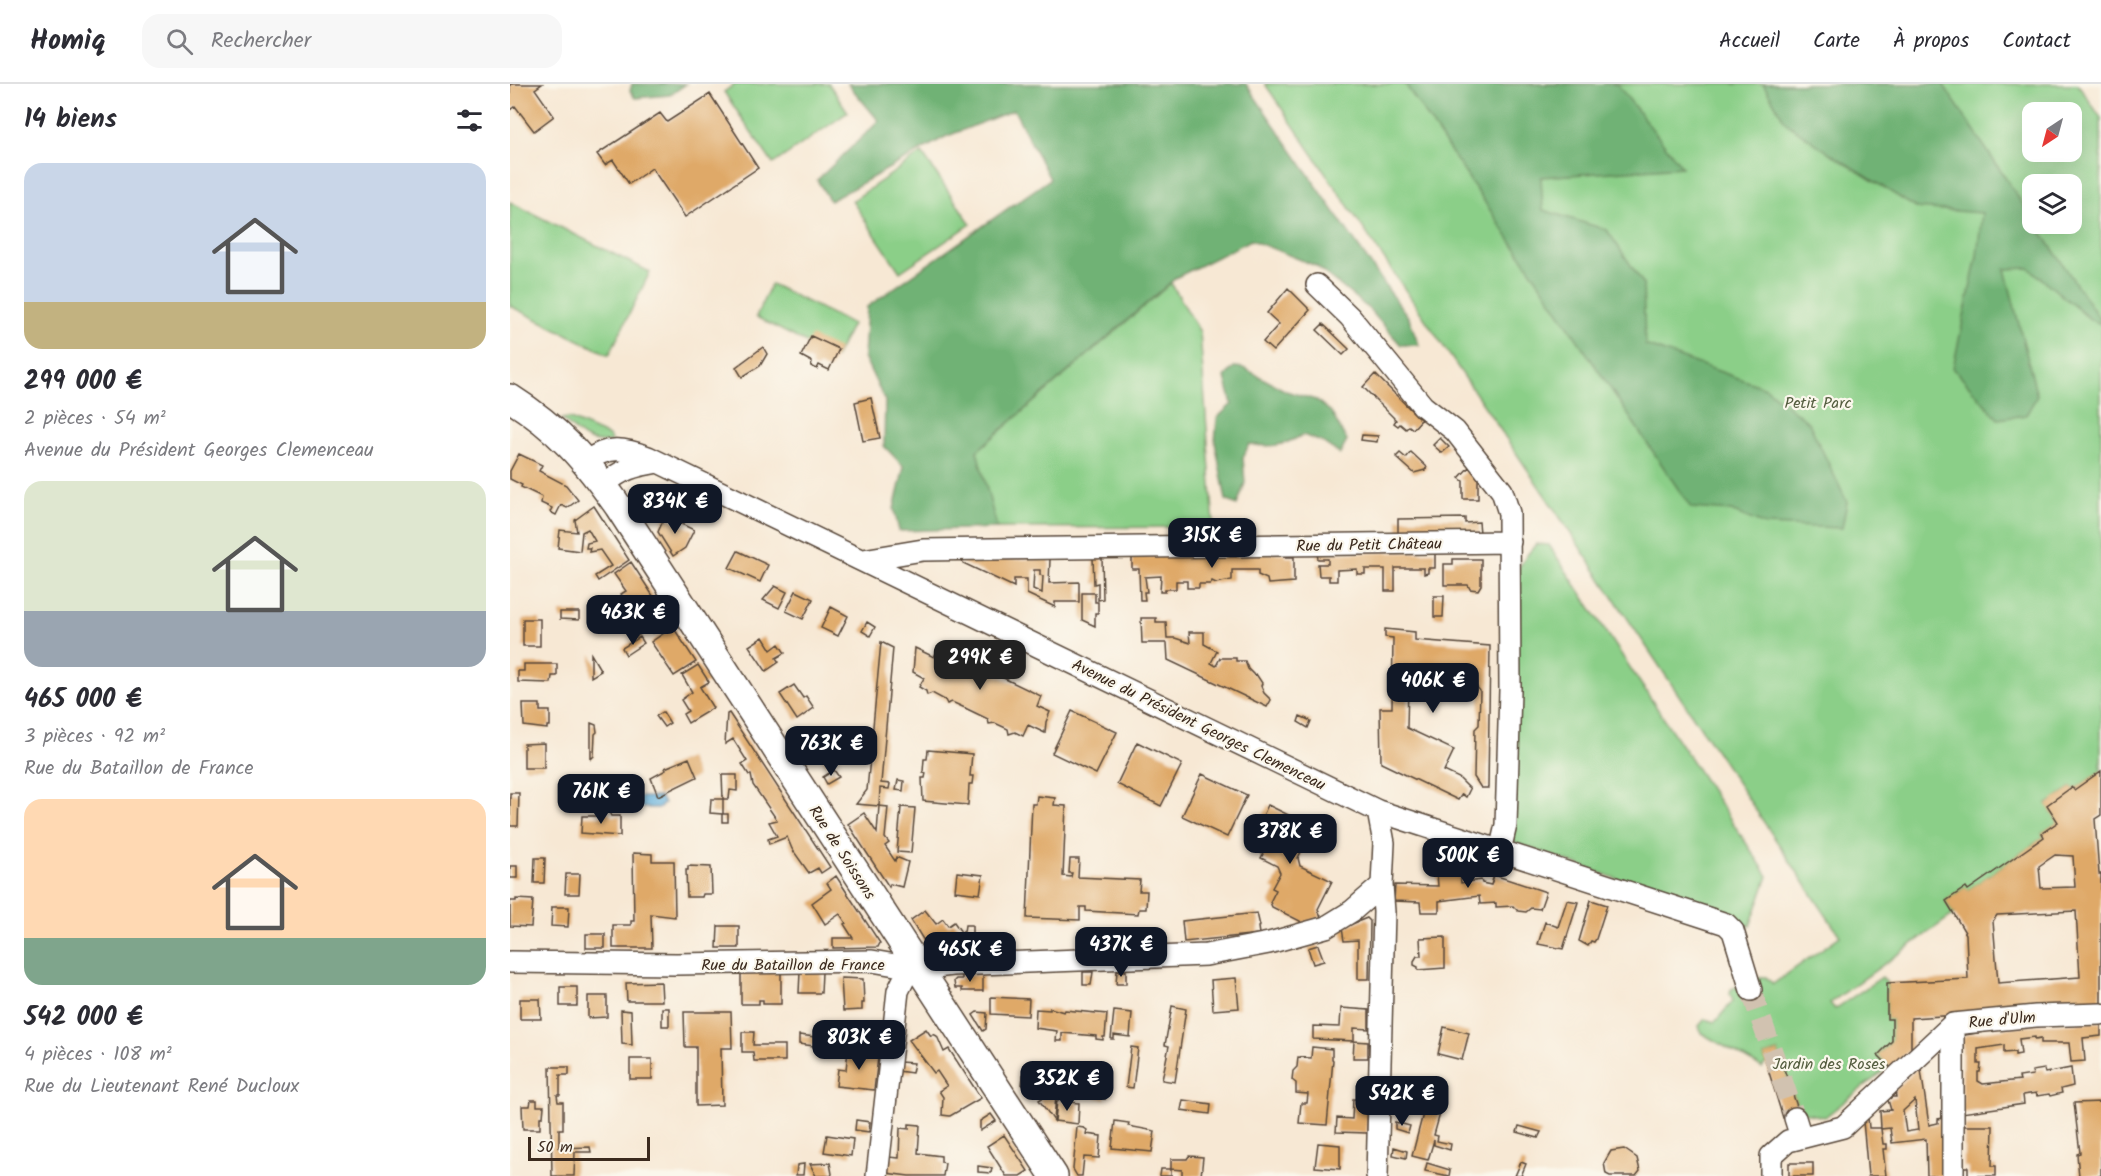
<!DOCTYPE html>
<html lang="fr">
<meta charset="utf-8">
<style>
:root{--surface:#fff;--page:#f7f7f7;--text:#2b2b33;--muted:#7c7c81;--line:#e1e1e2;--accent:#111827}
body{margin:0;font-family:Kalam,sans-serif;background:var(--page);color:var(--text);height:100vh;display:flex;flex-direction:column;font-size:22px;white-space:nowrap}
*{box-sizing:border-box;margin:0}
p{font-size:20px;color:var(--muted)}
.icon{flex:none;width:33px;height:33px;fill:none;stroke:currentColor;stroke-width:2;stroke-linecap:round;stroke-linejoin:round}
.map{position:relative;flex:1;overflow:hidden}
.drawer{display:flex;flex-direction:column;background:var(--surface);width:510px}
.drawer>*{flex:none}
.needle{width:39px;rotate:216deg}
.tools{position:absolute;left:1512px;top:18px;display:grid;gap:12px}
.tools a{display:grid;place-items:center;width:60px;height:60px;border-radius:12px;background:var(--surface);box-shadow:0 6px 24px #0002;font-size:30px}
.scale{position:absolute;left:18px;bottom:15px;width:122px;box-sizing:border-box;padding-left:6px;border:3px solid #3b2a1e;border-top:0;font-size:16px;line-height:21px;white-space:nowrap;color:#3b2a1e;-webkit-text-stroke:4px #fbf7ec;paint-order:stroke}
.price{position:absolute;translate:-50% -51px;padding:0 14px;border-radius:12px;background:var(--accent);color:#fff;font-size:20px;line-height:39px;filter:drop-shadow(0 2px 3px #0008)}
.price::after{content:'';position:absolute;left:50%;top:36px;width:18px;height:14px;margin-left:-9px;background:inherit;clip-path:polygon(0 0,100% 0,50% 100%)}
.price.selected{background:#222;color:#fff}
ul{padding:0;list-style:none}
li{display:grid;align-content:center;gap:12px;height:318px;padding:0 24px}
li span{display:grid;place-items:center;height:186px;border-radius:18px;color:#555}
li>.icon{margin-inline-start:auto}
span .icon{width:108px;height:108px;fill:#fffc;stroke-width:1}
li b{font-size:26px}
h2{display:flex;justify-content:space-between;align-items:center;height:72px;padding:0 24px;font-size:26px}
header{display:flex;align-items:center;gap:36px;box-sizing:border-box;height:84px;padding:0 30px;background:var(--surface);border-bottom:2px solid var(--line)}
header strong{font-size:28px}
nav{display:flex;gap:33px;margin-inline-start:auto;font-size:21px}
.search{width:420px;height:54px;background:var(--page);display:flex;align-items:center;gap:15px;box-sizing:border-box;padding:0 21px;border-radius:18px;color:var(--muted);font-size:22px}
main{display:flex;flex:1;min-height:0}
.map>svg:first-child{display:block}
.green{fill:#8bcf88;stroke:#637c53;stroke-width:1.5;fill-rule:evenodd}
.forest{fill:#70b274;stroke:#566e49;stroke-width:1.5}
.water{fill:#64b0dd;stroke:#506d7e;stroke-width:1.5}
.building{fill:#dfa968;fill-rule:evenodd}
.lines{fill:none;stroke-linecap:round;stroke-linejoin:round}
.minor-tunnel{stroke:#d1c2b0;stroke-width:21;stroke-dasharray:21 10;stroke-linecap:butt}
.minor-casing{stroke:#574639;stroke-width:24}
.major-casing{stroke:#574639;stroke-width:30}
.minor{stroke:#fff;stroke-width:21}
.major{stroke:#fff;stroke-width:27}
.labels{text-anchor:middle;stroke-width:4.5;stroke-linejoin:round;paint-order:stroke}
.park-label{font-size:16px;fill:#535c3e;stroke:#fbf7ec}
.street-label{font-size:16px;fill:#3b2a1e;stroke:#fbf7ec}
</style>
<header>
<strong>Homiq</strong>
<div class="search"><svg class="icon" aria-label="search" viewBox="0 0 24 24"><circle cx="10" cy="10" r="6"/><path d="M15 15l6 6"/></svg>Rechercher</div>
<nav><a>Accueil</a><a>Carte</a><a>À propos</a><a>Contact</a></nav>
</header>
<main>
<section class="drawer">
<h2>14 biens<svg class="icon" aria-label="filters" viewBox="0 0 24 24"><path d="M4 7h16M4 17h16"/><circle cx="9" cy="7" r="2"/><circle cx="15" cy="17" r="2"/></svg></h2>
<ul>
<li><span style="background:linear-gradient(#c9d6e8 75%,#c2b280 0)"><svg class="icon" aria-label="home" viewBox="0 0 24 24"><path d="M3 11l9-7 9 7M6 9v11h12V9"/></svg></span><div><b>299 000 €</b><p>2 pièces · 54 m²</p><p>Avenue du Président Georges Clemenceau</p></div></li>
<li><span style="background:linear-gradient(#dfe7d0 70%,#9aa5b1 0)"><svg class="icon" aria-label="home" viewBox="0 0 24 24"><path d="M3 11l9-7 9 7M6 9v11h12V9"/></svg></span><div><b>465 000 €</b><p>3 pièces · 92 m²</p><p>Rue du Bataillon de France</p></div></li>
<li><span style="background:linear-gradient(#ffd9b3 75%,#7fa58c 0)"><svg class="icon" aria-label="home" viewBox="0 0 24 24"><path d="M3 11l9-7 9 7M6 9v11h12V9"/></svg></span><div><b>542 000 €</b><p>4 pièces · 108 m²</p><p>Rue du Lieutenant René Ducloux</p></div></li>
</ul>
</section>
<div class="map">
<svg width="1591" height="1092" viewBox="0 0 1591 1092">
<rect width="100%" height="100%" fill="#fbf7ec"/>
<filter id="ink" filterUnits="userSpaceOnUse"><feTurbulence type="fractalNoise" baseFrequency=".0167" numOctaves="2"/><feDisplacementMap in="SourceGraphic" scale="12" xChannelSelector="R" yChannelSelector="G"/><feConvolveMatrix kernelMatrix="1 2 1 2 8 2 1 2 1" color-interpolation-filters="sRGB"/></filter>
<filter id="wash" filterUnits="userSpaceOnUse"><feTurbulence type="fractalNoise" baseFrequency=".008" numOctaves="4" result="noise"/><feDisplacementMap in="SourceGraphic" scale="24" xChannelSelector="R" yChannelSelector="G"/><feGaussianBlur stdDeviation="1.35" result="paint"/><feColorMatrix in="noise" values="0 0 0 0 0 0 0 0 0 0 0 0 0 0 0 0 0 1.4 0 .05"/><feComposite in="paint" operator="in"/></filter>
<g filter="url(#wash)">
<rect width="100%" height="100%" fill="#f7e8d4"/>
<path class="green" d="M225,0h94l19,28 -75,52 -49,-72z
M755,0h813l23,34v653l-27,19 -2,-3 -25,17 11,18 -16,11 2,4 -76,53 -3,-3 -19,14 8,13 -124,89 5,6 47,-32 5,6v36h5v22l-14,14 12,11 -65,51 -26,-5 -21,-60 -14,4 2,7 -4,5 -61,-35 -2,-7 6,-7 10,3 18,-21 -3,-7 1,-5 31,-12h4l7,7 67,-48 -283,-423zM1522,28h40v40h-40zM1522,100h40v40h-40z
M412,69l49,71 -71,48 -48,-71z
M0,118l140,70 -41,83 -99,-49z
M661,199l29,49 14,195 -217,1 -21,-76z
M261,200l81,40 -17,34 -79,-41z
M58,334l41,18 3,6c-24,3 -33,-7 -50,-23z
M1026,460l13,1 219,331 -18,50 -240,-85 6,-269 11,-17z"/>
<path class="forest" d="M122,0h54l-16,11 -35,3 -5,-7z
M338,0h398l146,211 17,23 10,27h-18l-32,-36 -53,-43 -65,-26 -74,37 -200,174 20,77 -98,3 -5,-22 10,-42 -20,-21 1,-45 -21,-44 3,-50 183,-128 -36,-69 -69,27 -115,64 -13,-21 62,-59z
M895,0h212l65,83 -141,10 2,33 64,20 36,53 2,62 121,43 43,35 38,79 -5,26 -77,-3 -34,-14 -40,-3z
M1253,0h180l89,134v6h4l65,97v3l-10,-4 -62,-52 -24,1 32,127 -11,19 -28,4 -45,-51 24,-112 5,-43 -66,-5 -85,-54 -45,-31z
M724,283l10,1 42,23 30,9 15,12 16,29 -7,13 -18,-12 -19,-7c-21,11 -31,13 -54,9l-6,14 2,25 -8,22 -11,-5 -11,-58 2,-24 15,-14 -7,-27z"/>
<path class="water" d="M127,713h23l4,6 -4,5h-23z"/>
<g id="blocks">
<path class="building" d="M0,0h32l-7,5 19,27 -20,15 -19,-25 -5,4z
M200,10l48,74 -73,49 -33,-49 -23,16 -16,-24 -8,5 -8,-11 63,-41 7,9z
M778,204l22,22 -37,41 -10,-9 16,-18 -12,-11z
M813,240l26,25 -6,6 -26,-25z
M301,252l28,13 -10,21 -10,-5 -2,4 -6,-3 1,-4 -11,-6z
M253,263l4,7 -7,12 -18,11 -6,-10z
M865,290l46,46 -8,9 -4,-3 -3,3 -6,-5 -2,2 -4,-3 2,-3 -33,-33z
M361,314l9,40 -17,3 -8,-39z
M852,351l16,1 -1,6 -16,-2z
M930,354l9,9 -7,6 -9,-8z
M901,368l16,15 -2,3 -11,3 -18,-16 4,-4 6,5z
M9,370l23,11 -3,6 27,14 12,15 -11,8 -6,-3 -5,10 -6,-3 2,-4 -11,-5 1,-6 -21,-10 1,-2 -12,-6v-8z
M959,383l9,9v23h-15v-18l-4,-3z
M84,422l35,54 -31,21 -3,-5 16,-10 -11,-16 -11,2 1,-4h-4l1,-5 8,-2 -7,-12 -6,3 -2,19 -22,-3 2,-18 17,2 -2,-12z
M155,432l29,14 -9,18 -12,8 -15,-24z
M955,434v5l14,-1 1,11h-82v-14z
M228,467l30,14 -8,17 -31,-14z
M925,468v16h-7v5l-4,1v-6h-29v23h-10v-22h-20v5h-8v-5l-20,1v11h-8v-5h-10l-1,-12h10v-5h-10l-1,-6z
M775,469v4h9v25l-26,2 -1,-5 -9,-4v-5h-26v10l-16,3 -4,-2 -2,3h-11v4h-12v-7h-11v8h-11v3h-5l1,-16 -16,1 2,15h-3l1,8h-5l-1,-31h-7v-12z
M592,473l1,42 -5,1v-17l-4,1 -1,-26z
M540,475l-1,24 30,-1v20h-24v5l-28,-13v-15h-13v8l-51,-24 -1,-3zM524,486h6v5l3,1 -1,17 -9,-4z
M943,475h28v26l-3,5 -8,-1 -2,-4h-24v-21h9z
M121,478l39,60 -17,11 -4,-5 -13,9 -6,-9 14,-9 -9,-14 -5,3 -9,-14 5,-3 -12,-17z
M265,502l12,6 -8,16 -16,-8z
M286,507l17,8 -10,20 -17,-8z
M572,509h13v9h3v11h-3v13l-13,-6z
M924,512h10l-1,21h-9z
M321,523l17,9 -10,20 -17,-8z
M50,528h19v8l-19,-1z
M631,534h15v4h10l1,16h8l15,5 -1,-11h15v12l13,7 -6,12 5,3 4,-8h16v3h9l3,8 6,6 2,-1 6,9 -1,3 3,7 7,7 -4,7 -99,-47 -1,-17h-25z
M13,535h17v27h-17z
M357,538l8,5 -5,9 -8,-5z
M163,543l23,35 -22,14 -23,-34z
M875,545l30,3v8l75,6 -2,142h-7l-7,-11 1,-48 4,-4 1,-34 -4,-5v-13l-75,-7v20h7l-1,42 47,22 -10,21 15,7 11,11 -4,8 -4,-3 -4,6 -77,-37 -1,-55h12l1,-70 -8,-1z
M130,553l4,6 -18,12 -4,-7z
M253,553l8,13 8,-6 6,9 -9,5 3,4 -13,9 -17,-25z
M371,558l12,6 -12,135 9,1 -1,5 -9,-1 -1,18 -23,-2 11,-14z
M429,563l102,49 -4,10 13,6 -4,10 -1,11 -17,-8 -5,11 -8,-4 -6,2 -1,-5 -13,-6 -6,1 -1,-5 -23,-11 -13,-6 -5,2 -2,-4 -13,-7 -5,2 -1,-4 -7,-4 5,-9 -11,-6 2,-24 19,9z
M81,570l10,17 -10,6z
M14,580h33v12h-5l-1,7 -33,-1v-11h6z
M188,581l11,17 -9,5 13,21 -25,15 -5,-9 5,-3 -7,-11 11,-8 -10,-17z
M284,601l9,13 3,-2 8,12 -17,12 -17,-26z
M13,620h17v7h10v15h-3v3l-23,-3z
M562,627l45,21 -21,42 -44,-21z
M153,628l7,11 -6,4 -8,-11z
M219,629l101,154 -9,6 -3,-5 -9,5 -17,-24 -5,-12 -18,7 -1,-5 9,-3 -8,-14 8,-2 -24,-35 -2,-10h-2l-7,-11 5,-3 -14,-22 -8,5 2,-30z
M790,632l11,5 -3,7 -10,-6z
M81,639l5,2 1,7 -2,2 -1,22 -3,3z
M321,645l14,22 -19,13 -15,-24z
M627,658l45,22 -21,42 -44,-22z
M34,659v25h-20v-24z
M418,666l44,4 -2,22h3l-1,8h-3l-1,21 -45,-4 -1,-23h3l1,-5 -3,-1 1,-13h3z
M179,674l8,19 -39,19 -7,-18 15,-8 -1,-2z
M324,686l5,7 -12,7 -4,-7z
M1591,687v44l-6,4 4,55h2v132l-190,12v31l-20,19 -13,-13 14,-14v-22h-5v-36l81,-4 -2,-45 -20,-33 20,-14 2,3 76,-53 -2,-4 16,-11 -11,-17 25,-18 2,3zM1545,771l18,1 2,31 -34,1 -2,-22zM1566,827l4,66 -82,6 -5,-62 4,-6z
M692,690l45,21 -20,42 -45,-21z
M212,691h15v16l-7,-1 -1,9h-6z
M388,696l6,1 -1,10 -7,-1z
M0,709h9l-1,33h-8z
M527,712l18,2 -1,7 12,1 -3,70 8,1 1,-4h-3l1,-14h9l-1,18 62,3 -1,11h8l-1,18h-7l-1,5 -52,-3v-4h-6v13l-53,-2 5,-114h4z
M201,715h12v15h5v8h-6v-8l-12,-1z
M758,721l45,22 -15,31 2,8 32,15 -14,28 3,8 -20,7 -1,-3 -28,-14 -2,-5 6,-12 -4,-2 8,-15 -3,-7 -16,-8 2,-4 -15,-7z
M369,722l9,1 -3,31 4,5 -4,3 10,15 1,-4 12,5 -6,25 -12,-3 -1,3 -41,-63 16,-11 13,20z
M391,723l14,1 -4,45 -14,-1z
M94,728h5l2,4h9v20l-39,-3 1,-17h20z
M926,764l21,7 1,17h2l1,11 20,-3 1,3 9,2 3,-10 52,17 -6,17 -9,-1 -5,4 -8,-1 -5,-5 -17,1v-4l-16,1 -1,-8 -40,5v11h-18l-1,-10 -26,-1 1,-16 43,1 -1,-12h-2z
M123,769l19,1v7h22l1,56 -24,-3 1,34h-39v-23h18v-4h3z
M25,774h10l-1,25h-10z
M0,782h7v12h-7z
M178,782l23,1 1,27h-9l-1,3h-15l-1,-27h2z
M447,788l26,3 -3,19 -25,-3z
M56,790h14l-1,20h-14z
M326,792l44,67 -2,4 -45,1v-10h20l-9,-14 2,-1 -6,-9 -15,10 -13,-21 19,-14 -4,-6z
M6,815l17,1 -2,27 -21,-1v-25h6z
M1057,816l11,2 -15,47 -25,-5 7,-22 13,5z
M1081,816l16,5 -11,34 -2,3 -3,-1 -3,5 -9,-5z
M42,823h17l-1,20 -17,-1z
M415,826l11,14 7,-5 5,7 6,-4 7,10h3l1,-7h7v24h-39l-6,-3 -16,-26z
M747,829l3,13 -2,1 1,7 -75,8 -2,-21z
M857,834l3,3 -1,58h-11v-39l-14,1 -2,-13z
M208,842h21v22h-22z
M76,850h19v14h-19z
M935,853v31l-27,2v-3l-4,-2v-4l3,-5h4l-1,-18z
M808,861l6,16 -11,3 -5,-16z
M607,887h9v13h-10z
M231,888h40v32h-18v-4h-4v4h-18z
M290,888h22l-1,21h-22z
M573,888h10l-2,13h-8z
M452,891h21v16h-21v-3h-7l-1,-7 2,-2h6z
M331,894l22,1 1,24h-2v7l-19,1z
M726,894l3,30 -26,2 -2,-30z
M151,898l1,19h-35l-1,-18z
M50,903h17v19h-17z
M78,912h19v21l-19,1z
M481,913l38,2 -1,17 -37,-2z
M10,915h20l1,20h-21z
M662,922l14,3 -11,73 -13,-2 7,-34 -4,-1z
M152,924h7v18h-7z
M540,924l14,4 1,-2 42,4 -2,23h-2v3l-7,-1v-3l-34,-3v8h-6l1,-10 -22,-3 1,-19 14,1z
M831,924l28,2v19l-15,-1v13l14,1v16h-15l1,-17 -41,-2v-13l27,1z
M111,926l10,1 1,34 -10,-1z
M604,927l18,2 -2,24 -16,-2v4h-3z
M174,928h47l1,36h-11l1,57 -26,1v-59h-11z
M467,928l10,1 -1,16 -3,2 -10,-16z
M1591,938v14l-18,2 2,23 -14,1 -2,-19h-28v-5l-6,1v-2l-16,2 2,15 -6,1v-3l-11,1v-8l-26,4v15h3l-1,8h-2v9l5,3 37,-4 -1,-3 14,-2 -1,-4 12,-2 1,4 26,-5 2,18 -12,3 1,4 -12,3 -1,-2 -12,2 -1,-3 -13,2 1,9 -62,9v-73l3,-5 61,-10z
M934,943l25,6 -7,27 -24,-6z
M416,945l5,7 2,-2 4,2 7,16 5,-3 32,49 -31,18 -8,-1 1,-18 -4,-6 8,-5 -10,-15 -3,2 -25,-33z
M232,948h12l-1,13h32v16h-31l-1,-9h-11z
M289,951l24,3 -2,9 -22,-3z
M621,963l7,1 -5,40 -7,-1z
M802,963l20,2v10l1,1 -6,65 -28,-2 2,-20h6l1,-9 -12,-1v-10l-4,-3 1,-9 4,-4 1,-10 13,1z
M338,966l21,2v4l9,1 -4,33 -38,-4 2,-17 8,1z
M1268,968l21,60 -16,6 -19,-62z
M120,975h22v20h-22z
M389,978l15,1 -2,10 -14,-2z
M40,983h19v8h-9v20h-3l1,7h5v27h-4v19l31,-1 1,5h-16l-1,24h-22z
M514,983h5l-1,6 3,6 -4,3 1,2 -6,1z
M1407,984l4,2 8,55 9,-2v-4l6,-1v58h-17l-1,-37 -34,4 -2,-15 -9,1 2,15h4v5h-4l3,27h-18l-5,-55 5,-4 1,11h12l-1,-17 11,-1 -3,-10 4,-3h4l-1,-7zM1405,1016l3,30 -12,2 -3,-21z
M572,999h5l-2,13 -5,-1z
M580,1000l16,2 -1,13 -16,-3z
M887,1008l13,4 -3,12 -11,-3z
M540,1009l6,1 -2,27 -15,-21z
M843,1015h15l-1,34 -31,-1 1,-14 15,1z
M21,1016h6v6h7l-1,11h-3v12h-17l-1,-23h8z
M673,1016l28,4 -1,10 -29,-4z
M547,1017l22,2 -1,21 -23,-3z
M1591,1018v74h-22l-2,-22 3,-1 -6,-50z
M915,1022l16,4 -7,25 4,1 -1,5 14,3 -1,6 -16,-5v-5l-6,20 -16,-4z
M481,1030l5,7 -16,10v-10z
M346,1036l14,2 -1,10 -14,-2z
M605,1037l14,2 -1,3 27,5 -3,21 -40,-4z
M885,1038l15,4 -2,7 -13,-4z
M399,1040l11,1 -2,28 23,3v6l4,1 -2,13h-34l-23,-3 2,-16 11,1 1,-30 9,1z
M1009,1042l22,6 -3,6 -21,-6z
M1454,1042h29l-1,40h4v10h-28v-9h-4z
M567,1043l7,1 3,2 -1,4 15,2 -2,22 -15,-1 -2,19h-5l-4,-7z
M317,1051l26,4 -2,17 -27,-4z
M494,1051l24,36 -8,5h-14l-19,-30z
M808,1059l22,2v24l-25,-2z
M884,1063l13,4 -1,7 -13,-3z
M1114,1065l13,9 3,13 -4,5h-26l-4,-2 -2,-11 7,-12z
M679,1072l14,1 -2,19h-19v-6l-11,-1v7h-11l1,-7h10v-10h16z
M1011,1078l5,2 -5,12h-6z
M320,1079l2,11 -1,2h-15l-6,-12z
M917,1079l23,7 -1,6 -24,-5z
M1279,1079h24v13h-24z
M294,1080l-1,11h-7l1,-10z
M468,1082l14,2 -1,5 -13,-1z"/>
</g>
</g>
<g filter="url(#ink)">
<use href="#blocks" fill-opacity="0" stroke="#574639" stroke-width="1.5"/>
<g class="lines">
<path class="minor-tunnel" d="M1241,906l44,128"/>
<defs>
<path id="minor" d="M807,201l33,32 73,89 32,25 47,60 7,22 1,177 -4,135 -6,26
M76,378c21,-17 38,-14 62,-5l730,354 348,113 7,7 18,59
M94,401c17,-16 31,-19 54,-23
M353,476l60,-10 587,-8
M0,878l166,2 196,-3 47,8 33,-4 254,-10 63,-12 57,-16 26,-16 30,-26
M1443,940v152
M1285,1034l6,19
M367,1092l21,-185 7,-14 14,-8
M867,1092l7,-264 -2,-27 2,-42 -6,-32
M1261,1092v-20l17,-15 55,-14 110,-103 83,-8 65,-2"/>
<path id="major" d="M0,314c49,31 75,61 108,108l436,670"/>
</defs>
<use href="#minor" class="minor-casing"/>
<use href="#major" class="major-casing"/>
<use href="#minor" class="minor"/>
<use href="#major" class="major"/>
</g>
</g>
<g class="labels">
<g class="park-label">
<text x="1308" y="324">Petit Parc</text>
<text x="1319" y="985">Jardin des Roses</text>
</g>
<g class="street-label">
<text transform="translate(859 460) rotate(-1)" y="6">Rue du Petit Château</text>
<text transform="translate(689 640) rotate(26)" y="6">Avenue du Président Georges Clemenceau</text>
<text transform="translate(333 768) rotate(57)" y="6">Rue de Soissons</text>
<text x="283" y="886">Rue du Bataillon de France</text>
<text transform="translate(1492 935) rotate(-5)" y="6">Rue d'Ulm</text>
</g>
</g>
</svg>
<div class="tools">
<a><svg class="needle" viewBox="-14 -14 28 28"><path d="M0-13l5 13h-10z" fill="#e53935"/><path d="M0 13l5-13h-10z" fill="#7c7c81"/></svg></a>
<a><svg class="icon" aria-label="layers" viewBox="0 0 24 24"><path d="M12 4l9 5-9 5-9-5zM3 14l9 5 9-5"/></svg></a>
</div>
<div class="scale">50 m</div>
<b class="price" style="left:165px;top:451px">834K €</b>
<b class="price" style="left:702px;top:485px">315K €</b>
<b class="price" style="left:123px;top:562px">463K €</b>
<b class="price selected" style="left:470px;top:607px">299K €</b>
<b class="price" style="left:923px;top:630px">406K €</b>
<b class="price" style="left:321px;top:693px">763K €</b>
<b class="price" style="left:91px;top:741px">761K €</b>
<b class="price" style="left:780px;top:781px">378K €</b>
<b class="price" style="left:958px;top:805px">500K €</b>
<b class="price" style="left:611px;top:894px">437K €</b>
<b class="price" style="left:460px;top:899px">465K €</b>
<b class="price" style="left:349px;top:987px">803K €</b>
<b class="price" style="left:557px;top:1028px">352K €</b>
<b class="price" style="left:892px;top:1043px">542K €</b>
</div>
</main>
